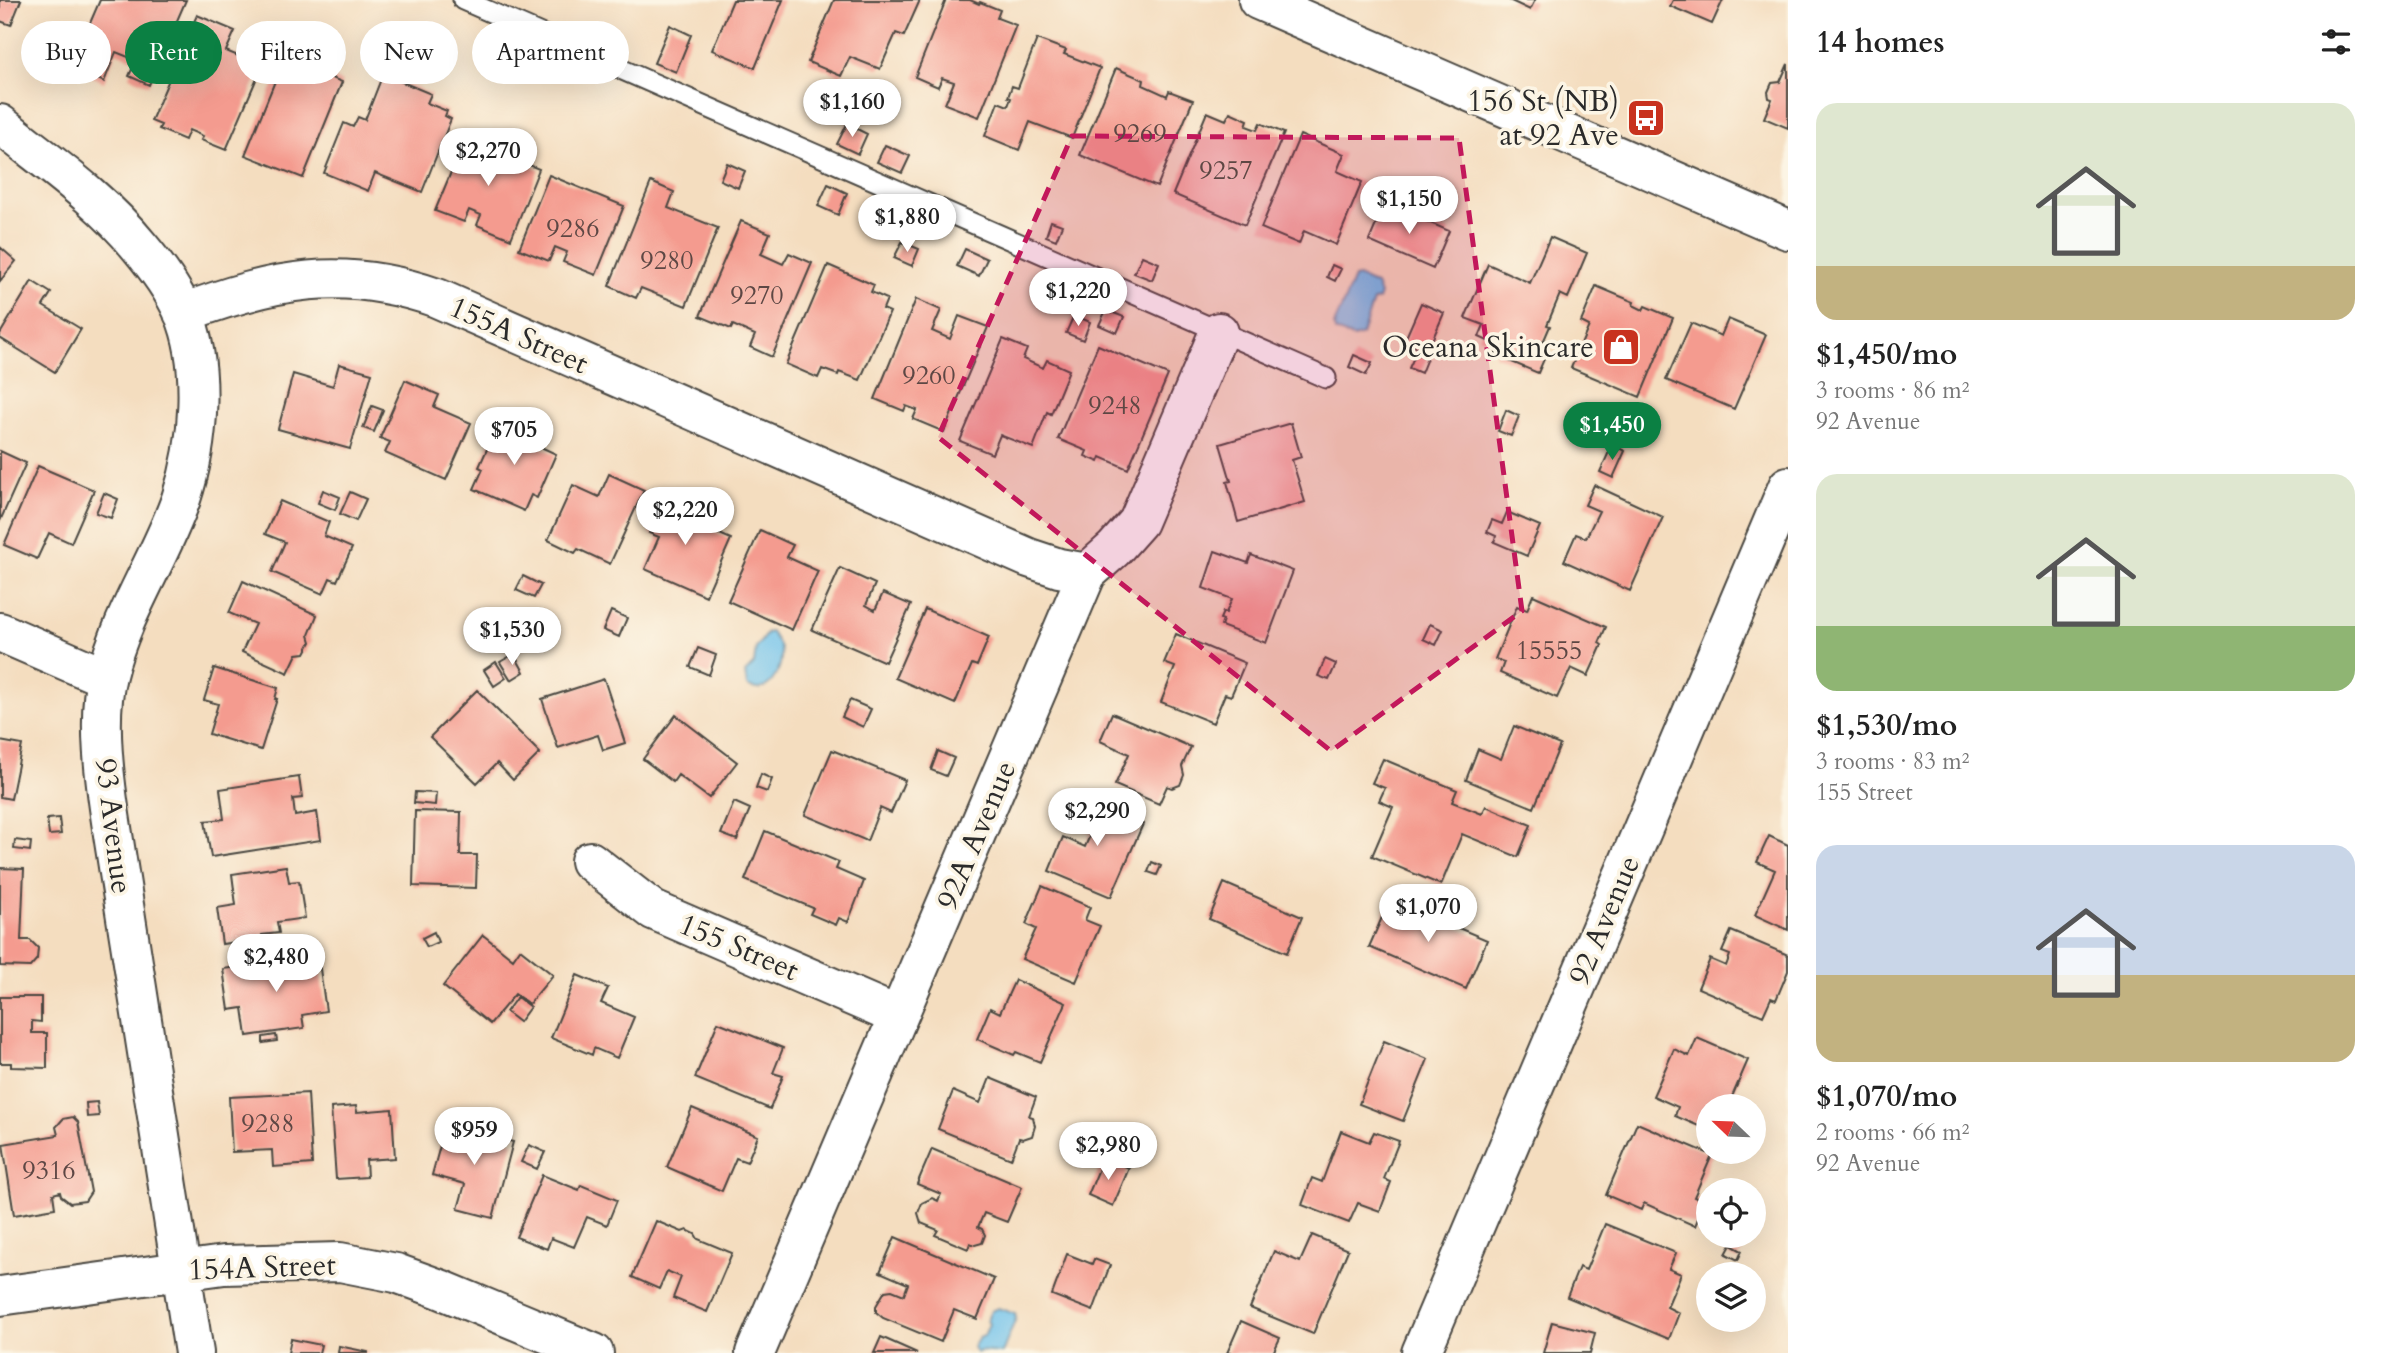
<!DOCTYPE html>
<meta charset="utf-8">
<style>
:root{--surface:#fff;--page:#f6f6f6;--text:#222;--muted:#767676;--accent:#0b8043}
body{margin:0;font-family:Cardo,serif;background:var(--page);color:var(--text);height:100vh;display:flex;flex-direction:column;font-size:26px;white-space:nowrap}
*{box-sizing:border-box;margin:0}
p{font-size:23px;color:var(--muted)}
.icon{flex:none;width:38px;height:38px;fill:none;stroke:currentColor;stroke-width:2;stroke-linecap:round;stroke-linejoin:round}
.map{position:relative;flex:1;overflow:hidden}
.panel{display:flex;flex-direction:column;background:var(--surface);width:595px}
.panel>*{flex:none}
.hud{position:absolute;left:21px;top:21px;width:665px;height:63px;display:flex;gap:14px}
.needle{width:46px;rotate:293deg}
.tools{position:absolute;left:1696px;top:1094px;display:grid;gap:14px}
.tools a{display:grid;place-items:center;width:70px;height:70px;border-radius:50%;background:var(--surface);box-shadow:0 7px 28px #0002;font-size:35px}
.price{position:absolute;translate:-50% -60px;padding:0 16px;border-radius:24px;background:#fff;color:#222;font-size:23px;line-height:46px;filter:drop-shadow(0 2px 4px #0008)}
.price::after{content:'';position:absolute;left:50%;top:42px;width:21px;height:16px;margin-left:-10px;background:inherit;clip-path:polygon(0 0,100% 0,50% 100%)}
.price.on{background:var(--accent);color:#fff}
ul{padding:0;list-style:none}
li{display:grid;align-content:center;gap:14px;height:371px;padding:0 28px}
li span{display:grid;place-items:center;height:217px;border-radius:21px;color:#555}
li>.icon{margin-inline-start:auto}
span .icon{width:126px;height:126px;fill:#fffc;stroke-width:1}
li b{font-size:30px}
h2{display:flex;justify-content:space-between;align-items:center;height:84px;padding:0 28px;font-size:30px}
.tag{padding:0 24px;border-radius:32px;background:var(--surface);box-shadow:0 7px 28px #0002;font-size:24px;line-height:63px}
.tag.on{background:var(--accent);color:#fff}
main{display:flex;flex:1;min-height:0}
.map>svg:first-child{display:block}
.water{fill:#70c2ec;stroke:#4e768c;stroke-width:2}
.building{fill:#f49b8f}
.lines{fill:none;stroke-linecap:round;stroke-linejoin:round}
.lane-casing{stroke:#494641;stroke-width:23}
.street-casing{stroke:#494641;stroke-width:42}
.secondary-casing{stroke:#494641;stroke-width:42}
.lane{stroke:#fff;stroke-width:19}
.street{stroke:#fff;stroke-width:38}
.secondary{stroke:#fff;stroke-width:38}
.marked{fill:#c2185b;fill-opacity:0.2;stroke:#c2185b;stroke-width:5;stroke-dasharray:14 9;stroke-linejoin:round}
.labels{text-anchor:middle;stroke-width:7;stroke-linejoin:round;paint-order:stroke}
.number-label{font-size:26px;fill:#5d4744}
.poi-label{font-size:30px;fill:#2b2b2b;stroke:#fcf5e5;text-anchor:end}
.street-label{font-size:30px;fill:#2b2b2b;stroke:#fcf5e5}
</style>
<main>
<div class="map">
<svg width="1788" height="1353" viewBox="0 0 1788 1353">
<rect width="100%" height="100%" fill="#fcf5e5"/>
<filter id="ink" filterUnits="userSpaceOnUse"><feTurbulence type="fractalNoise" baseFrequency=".0143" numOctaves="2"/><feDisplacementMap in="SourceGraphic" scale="14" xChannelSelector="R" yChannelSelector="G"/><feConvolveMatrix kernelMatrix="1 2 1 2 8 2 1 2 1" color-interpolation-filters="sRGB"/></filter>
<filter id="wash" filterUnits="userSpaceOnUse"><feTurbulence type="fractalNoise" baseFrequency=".00686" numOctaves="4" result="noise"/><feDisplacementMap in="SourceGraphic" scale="28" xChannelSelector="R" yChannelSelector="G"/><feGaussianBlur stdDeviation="1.57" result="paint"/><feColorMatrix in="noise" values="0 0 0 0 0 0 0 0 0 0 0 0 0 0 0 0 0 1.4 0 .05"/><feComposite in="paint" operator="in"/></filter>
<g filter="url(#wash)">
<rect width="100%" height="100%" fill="#f4ddbf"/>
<path class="water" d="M1359,277l17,8 4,9 -2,6 -5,1 -11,34 -8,3 -19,-7 -1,-6 20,-47z
M771,632c3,6 9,12 10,20 2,18 -13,46 -34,34l-2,-13 9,-9 2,-16 11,-15z
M998,1308l17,6 1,4 -14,35 -22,-2 -4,2 -3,-6 6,-9 5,-2 5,-12 -2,-4 4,-9z"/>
<g id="blocks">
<path class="building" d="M0,0h21l-10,25 -11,-4z
M100,0h86l-37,85 -20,-9 7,-16 -20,-8 -12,30 -33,-15z
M733,0h50l-28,68 -43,-18z
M834,0h86l-16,36 -8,-3 -16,36 -30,-12 -9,19 -33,-14z
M946,0h24l9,4 1,-2 20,8 -3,8 19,7 -37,92 -34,-13 9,-22 -12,-4 -4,9 -23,-10z
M1509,0h26l-5,10z
M1673,0h50l-11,24 -42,-18z
M197,15l38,16 -9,20 36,15 -36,84 -25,-10 2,-4 -14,-6 -4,10 -26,-11 2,-4 -10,-4z
M670,25l21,10 -15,37 -22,-9z
M1037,39l29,11 -2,4 36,14 -28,70 -42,-16 -11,28 -34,-14 13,-34 10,4 3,-8 -3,-1 4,-11 6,2z
M290,44l33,14 -6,14 25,10 -39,96 -58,-23z
M1788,64v64l-24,-10 8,-19 -3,-1 -1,-6 4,-9 8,-1z
M1116,68l28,12 -1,5 24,11 2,-5 24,9 -36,87 -77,-32z
M383,74l48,20 -4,9 20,8 -2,5 6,3 -29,73 -47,-19 -7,18 -44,-18 20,-50 9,4 5,-10 7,3z
M1207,112l19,8 4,-8 18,8 -2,6 11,4 3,-7 24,10 -39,92 -72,-31z
M847,124l20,10 -9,20 -21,-10z
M1300,135l44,19 -7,17 25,11 -26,63 -32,-14 -5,13 -38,-16z
M465,138l74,31 -28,70 -34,-14 4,-10 -12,-5 -5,12 -29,-11z
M885,145l25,11 -8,17 -25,-11z
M727,163l18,8 -7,17 -18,-8z
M549,175l75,31 -28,69 -33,-13 4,-10 -12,-5 -6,14 -30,-12z
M651,182l23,10 -6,16 50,20 -32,78 -45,-18 -5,10 -27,-12z
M828,184l19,9 -9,22 -20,-9z
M1385,203l64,28 -16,38 -64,-28z
M741,221l29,12 -9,21 22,10 6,-11 23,10 -40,94 -22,-10 5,-12 -22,-10 -2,4 -31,-13z
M1051,221l11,4 -6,15 -10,-4z
M1550,237l37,16 -19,45 -8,-4 -13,31 3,1 -9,21 7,3 -10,23 -43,-18 4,-9 -20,-9 5,-12 -19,-7 23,-54 42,19z
M902,242l17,7 -7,17 -18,-8z
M0,247l16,14 -16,20z
M965,249l22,10 -8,17 -22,-10z
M1142,256l17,7 -7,17 -18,-7z
M828,265l46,20 -3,7 16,7 -4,10 7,3 -30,68 -21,-8 -1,3 -16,-6 -4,9 -32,-14z
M1332,265l9,4 -6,12 -8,-4z
M32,281l19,12 -8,13 38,23 -26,43 -55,-34v-4z
M1596,286l38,16 -1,3 10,5 2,-4 28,12 -33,79 -69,-29 18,-42 -8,-4z
M916,299l25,11 -9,21 18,8 9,-23 29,11 -44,105 -31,-13 4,-9 -11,-4 -2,5 -29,-12z
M1421,303l23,10 -17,39 -23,-10z
M1106,310l18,7 -7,16 -18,-8z
M1074,315l16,7 -7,18 -17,-7z
M1728,319l38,16 -32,74 -68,-29 25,-57 30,13z
M1003,339l24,10 -4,10 20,9 4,-8 22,10 -18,44 -4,-2 -14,36 -33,-13 -8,19 -32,-13z
M1098,345l70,30 -40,94 -27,-12 -2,5 -14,-6 2,-5 -29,-12z
M1416,353l11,5 -6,15 -12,-5z
M1354,355l18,8 -6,12 -17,-8z
M339,364l33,9 -22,76 -72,-20 15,-55 40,12z
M405,380l34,15 -5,12 37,16 -25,57 -61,-27 5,-11 -10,-4z
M372,406l11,4 -9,22 -11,-4z
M1506,410l13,6 -8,20 -13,-5z
M500,420l33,15 -3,7 26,12 -19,44 -6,-3 -7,16 -50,-22 9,-20 -4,-2z
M1291,423l10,34 -9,3 13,42 -67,20 -11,-40 4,-1 -11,-37z
M1612,445l13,6 -12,27 -13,-6z
M0,451l26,12 -26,58z
M38,466l56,24 -23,53 -22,-10 -12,26 -33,-14z
M609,474l35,16 -34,74 -32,-15 -3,4 -27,-13 25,-55 26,12z
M1594,485l69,32 -33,74 -66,-30 12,-27 10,4 13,-27 -14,-6z
M323,490l17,7 -5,13 -17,-7z
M350,492l16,7 -10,22 -16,-7z
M104,493l14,6 -7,19 -15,-5z
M665,495l36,16 -6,12 36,16 -25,57 -61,-27 14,-32 -10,-4z
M280,501l49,21 -5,14 28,12 -15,33 -7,-3 -7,16 -51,-22 13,-30 -20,-8z
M1507,512l33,14 -13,30 -33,-14 2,-6 -9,-4 5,-12 10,4z
M760,530l33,15 -6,12 31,14 -26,59 -64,-29z
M1215,551l33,12 3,-8 42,16 -27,72 -45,-17 2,-6 -3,-1 3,-7 3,1 6,-14 -29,-11z
M840,568l35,16 -9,21 9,5 8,-17 28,12 -26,57 -73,-32z
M523,576l18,9 -7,13 -18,-8z
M243,581l74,34 -8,20 2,7 -6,11 -8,1 -9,19 -46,-21 13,-28 -26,-11z
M1533,595l73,32 -7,16 3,2 -14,31 -17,-8 -14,30 -57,-25 4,-11 -9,-3 22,-53 10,4z
M925,609l64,28 -12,29 -5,-2 -17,40 -60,-26z
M611,611l16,7 -8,19 -16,-7z
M1430,624l13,6 -7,15 -13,-6z
M1176,634l69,29 -14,33 -6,-2 -12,29 -52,-21 14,-35 -11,-4z
M698,648l18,7 -7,20 -19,-8z
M514,654l10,18 -13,8 -11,-18z
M1325,659l11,5 -7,16 -11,-4z
M496,662l10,16 -12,8 -10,-16z
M214,668l64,20 -3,11h2l-16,51 -52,-16 9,-30 -14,-4z
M604,679l21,64 -22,7 -5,-15 -40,13 -16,-49z
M477,690l63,63 -27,27 -16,-17 -20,20 -47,-46z
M850,700l21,9 -8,18 -21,-10z
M1112,713l79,34 -9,19 2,9 -4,10 -8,3 -5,-2 -8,18 -44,-19 14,-31 -29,-13z
M676,715l61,47 -28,36 -31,-23 -5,7 -30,-23z
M1514,726l46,19 -26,63 -68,-28 12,-31 23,10z
M0,741l22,4 -11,54 -11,-2z
M832,750l73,30 -14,33 -11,-5 -13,33 -62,-26z
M938,751l16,7 -8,18 -15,-6z
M1383,759l74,31 -5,12 30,12 4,-8 45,19 -13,32 -56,-23 -21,51 -69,-29 21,-49 -14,-6 6,-13 -13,-5z
M761,774l11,5 -5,13 -11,-4z
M299,777l3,21 -9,1 2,17 22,-4 4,28 -110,17 -6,-36 19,-2 -4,-30z
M415,792l21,1 -1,12 -21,-2z
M1083,798l60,26 -32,73 -62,-26 14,-34 22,10 6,-14 -20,-8z
M734,802l16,7 -13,31 -16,-6z
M415,811l46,1 -1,43h17l-1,33 -63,-2z
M59,818l2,16 -12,1 -2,-16z
M765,831l74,31 -3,7 28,12 -16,41 -9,-4 -3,7 -26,-11 3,-6 -68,-28z
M1769,836l19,9v85l-33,-15 20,-45 -18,-8z
M15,840l16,2 -1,9 -16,-2z
M1152,862l9,4 -4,9 -9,-3z
M286,866l3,16 10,-1 6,37 -28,4 2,11 -17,2v3l-40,6 -5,-36 19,-3 -4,-31z
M0,868l24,1 -3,71h9l8,8 -1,11 -7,8 -30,-1z
M1224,883l78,34 -15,36 -78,-34z
M1042,886l48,21 -5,13 15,6 -24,56 -54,-23 14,-30 -10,-5z
M1390,899l97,41 -21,49 -97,-42z
M1731,931l57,24v16l-12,29 -5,-2 -8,18 -65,-28 12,-29 16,7 4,-11 -8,-3z
M434,932l4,10 -11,5 -5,-9z
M483,935l30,24 7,-10 33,26 -24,29 -14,-10 -25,30 -47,-38z
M283,938l1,10 -24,3 -1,-10z
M286,950l1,8 -26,4v-9z
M257,954l1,8 -20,3 -1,-8z
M318,955l8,56 -24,4 2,13 -57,8 -4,-28 -14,2 -6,-41z
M577,975l31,13 -7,15 33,14 -17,41 -23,-10 -2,7 -41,-17z
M1015,980l51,23 -26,59 -24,-10 -2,3 -37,-16 13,-31 10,5z
M0,997h41v25l-9,-1v12h15v35l-36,-1v-4h-11z
M517,997l13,10 -11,15 -13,-10z
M718,1022l65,26 -10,25 10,3 -13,33 -75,-31z
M276,1035l1,6 -14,2v-6z
M1697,1038l51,22 -20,46h-20v24l-33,-14 3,-9 -25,-11 21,-47 15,7z
M1384,1041l44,18 -25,62 -44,-17z
M990,1078l46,19 -7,19 4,1 2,9 -3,10 -9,3 -4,-1 -8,21 -73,-30 15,-38 27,12z
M308,1093l4,71 -39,3 -1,-17 -40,2 -3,-55z
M97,1102l2,14 -12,1 -1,-14z
M356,1106l1,6 35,-3 3,49 -29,2 1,17 -31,2 -5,-71z
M692,1108l66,28 -11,26 -11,-4 -14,33 -55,-24z
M73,1117l5,5 13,70 -6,9 -15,2 -9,-7 -1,-4 -7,2 2,14 -41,7 -11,-71 55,-9 -2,-8 7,-8z
M1637,1123l75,32 -18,42 11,5 -10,24 -51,-23 -3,7 -35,-15z
M446,1124l67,18 -20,76 -35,-9 7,-25 -33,-9z
M1341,1131l28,11 5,-10 25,9 -15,38 7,3 -11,29 -22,-8 -9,20 -47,-18 10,-27 10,4z
M529,1145l16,7 -8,17 -16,-7z
M932,1149l90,38 -15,35 -23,-9 -6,14 4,2 3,6 -3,8 -7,2 -5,-2 -2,6 -33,-14 3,-5 -17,-7 -3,-10 4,-10 10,-5 6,3 3,-7 -24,-10z
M1104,1157l25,11 -16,38 -25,-11z
M542,1175l37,15 2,-5 36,15 -10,25 -20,-8 -13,30 -23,-9 -4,11 -31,-12z
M656,1221l26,11 5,-2 8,4 3,5 34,14 -25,59 -34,-14 8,-21 -14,-6 -8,18 -27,-12z
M1605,1224l71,29 -7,16 12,5 -14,33 12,6 -10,26 -102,-42 12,-30 7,3z
M1312,1235l36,15 -35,84 -63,-26 24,-57 26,11z
M895,1237l99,42 -17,40 -23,-9 -13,32 -58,-24 -7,-6v-6l9,-15 7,-1 12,5 4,-11 -28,-12z
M1731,1245l11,6 -4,9 -12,-6z
M1067,1254l25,10 2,-5 16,6 -17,46 -41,-16z
M1241,1321l39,17 -7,15h-46z
M1552,1322l43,11 -5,20h-47z
M881,1337l36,16h-43z
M291,1339l30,6 -2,8h-31z
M339,1346l29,6v1h-30z"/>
</g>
</g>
<g filter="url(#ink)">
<use href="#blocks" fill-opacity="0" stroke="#494641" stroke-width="2"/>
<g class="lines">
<defs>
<path id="lane" d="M463,0l863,378"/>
<path id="street" d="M0,124c48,39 100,74 139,122 16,19 34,43 44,66 23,54 16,133 -2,187 -21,60 -59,114 -74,176 -11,43 -2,108 5,153l82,525
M183,313c91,-34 160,-48 254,-15l592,260 30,10 28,5
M0,632l106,46
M590,861l63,49 245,106
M0,1296l224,-31 116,-3 56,11 44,16 154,64
M755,1353l332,-780 27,-24 24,-27 81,-190"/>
<path id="secondary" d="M1258,0l530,230
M1421,1353l367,-867"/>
</defs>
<use href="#lane" class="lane-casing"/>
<use href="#street" class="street-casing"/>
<use href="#secondary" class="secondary-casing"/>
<use href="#lane" class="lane"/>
<use href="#street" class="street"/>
<use href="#secondary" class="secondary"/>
</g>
</g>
<path class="marked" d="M1072,136l387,2 63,473 -191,140 -393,-314z"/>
<defs>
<symbol id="bus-square" viewBox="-11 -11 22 22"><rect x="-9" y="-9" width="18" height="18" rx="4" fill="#c8321e" stroke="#fcf5e5"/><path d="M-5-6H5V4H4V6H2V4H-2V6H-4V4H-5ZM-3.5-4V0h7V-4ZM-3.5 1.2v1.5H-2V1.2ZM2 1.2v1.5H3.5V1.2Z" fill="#fff"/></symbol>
<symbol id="shop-square" viewBox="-11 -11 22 22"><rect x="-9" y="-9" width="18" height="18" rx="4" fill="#c8321e" stroke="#fcf5e5"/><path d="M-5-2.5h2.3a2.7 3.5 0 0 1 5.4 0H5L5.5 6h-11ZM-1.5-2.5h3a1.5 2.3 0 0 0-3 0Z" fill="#fff"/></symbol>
</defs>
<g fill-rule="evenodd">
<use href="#bus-square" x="1624" y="96" width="44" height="44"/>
<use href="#shop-square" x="1599" y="325" width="44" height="44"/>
</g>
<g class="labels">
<g class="number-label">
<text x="1140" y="142">9269</text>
<text x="1226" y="179">9257</text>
<text x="573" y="237">9286</text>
<text x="667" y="269">9280</text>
<text x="757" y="304">9270</text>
<text x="929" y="384">9260</text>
<text x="1115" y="414">9248</text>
<text x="1549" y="659">15555</text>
<text x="268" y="1132">9288</text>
<text x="49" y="1179">9316</text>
</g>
<g class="poi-label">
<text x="1619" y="111">156 St (NB)<tspan x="1619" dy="34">at 92 Ave</tspan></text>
<text x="1594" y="357">Oceana Skincare</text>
</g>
<g class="street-label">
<text transform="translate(519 335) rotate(24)" y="10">155A Street</text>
<text transform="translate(114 826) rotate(83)" y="10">93 Avenue</text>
<text transform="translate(976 835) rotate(-67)" y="10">92A Avenue</text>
<text transform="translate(1604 920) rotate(-67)" y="10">92 Avenue</text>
<text transform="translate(739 947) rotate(23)" y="10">155 Street</text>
<text transform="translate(262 1267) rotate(-2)" y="10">154A Street</text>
</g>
</g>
</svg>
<div class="tools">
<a><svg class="needle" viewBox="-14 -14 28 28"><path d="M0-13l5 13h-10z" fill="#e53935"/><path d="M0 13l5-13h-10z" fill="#767676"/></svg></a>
<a><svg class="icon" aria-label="locate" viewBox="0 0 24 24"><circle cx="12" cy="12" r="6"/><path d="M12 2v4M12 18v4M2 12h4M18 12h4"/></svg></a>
<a><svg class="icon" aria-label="layers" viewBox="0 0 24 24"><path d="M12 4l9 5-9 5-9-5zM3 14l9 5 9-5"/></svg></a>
</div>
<b class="price" style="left:852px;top:139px">$1,160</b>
<b class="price" style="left:488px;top:188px">$2,270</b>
<b class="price" style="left:1409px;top:236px">$1,150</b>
<b class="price" style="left:907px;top:254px">$1,880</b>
<b class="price" style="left:1078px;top:328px">$1,220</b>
<b class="price on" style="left:1612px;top:462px">$1,450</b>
<b class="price" style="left:514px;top:467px">$705</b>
<b class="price" style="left:685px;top:547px">$2,220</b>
<b class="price" style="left:512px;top:667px">$1,530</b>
<b class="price" style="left:1097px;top:848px">$2,290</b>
<b class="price" style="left:1428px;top:944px">$1,070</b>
<b class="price" style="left:276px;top:994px">$2,480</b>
<b class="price" style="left:474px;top:1167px">$959</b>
<b class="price" style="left:1108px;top:1182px">$2,980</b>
<div class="hud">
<a class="tag">Buy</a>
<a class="tag on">Rent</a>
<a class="tag">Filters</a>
<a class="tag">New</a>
<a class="tag">Apartment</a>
</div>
</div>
<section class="panel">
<h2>14 homes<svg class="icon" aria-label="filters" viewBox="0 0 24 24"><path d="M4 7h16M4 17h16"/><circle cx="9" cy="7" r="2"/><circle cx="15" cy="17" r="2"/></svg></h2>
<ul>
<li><span style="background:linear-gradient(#dfe7d0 75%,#c2b280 0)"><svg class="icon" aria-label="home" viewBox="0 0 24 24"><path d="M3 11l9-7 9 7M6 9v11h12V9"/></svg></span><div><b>$1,450/mo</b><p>3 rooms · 86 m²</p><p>92 Avenue</p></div></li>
<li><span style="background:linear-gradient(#dfe7d0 70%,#8fb573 0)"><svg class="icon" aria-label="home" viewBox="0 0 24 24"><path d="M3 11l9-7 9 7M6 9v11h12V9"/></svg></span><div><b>$1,530/mo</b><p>3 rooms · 83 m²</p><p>155 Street</p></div></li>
<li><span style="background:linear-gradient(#c9d6e8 60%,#c2b280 0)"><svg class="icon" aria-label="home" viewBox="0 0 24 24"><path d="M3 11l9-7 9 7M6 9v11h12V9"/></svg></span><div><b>$1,070/mo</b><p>2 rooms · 66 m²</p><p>92 Avenue</p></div></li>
</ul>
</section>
</main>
